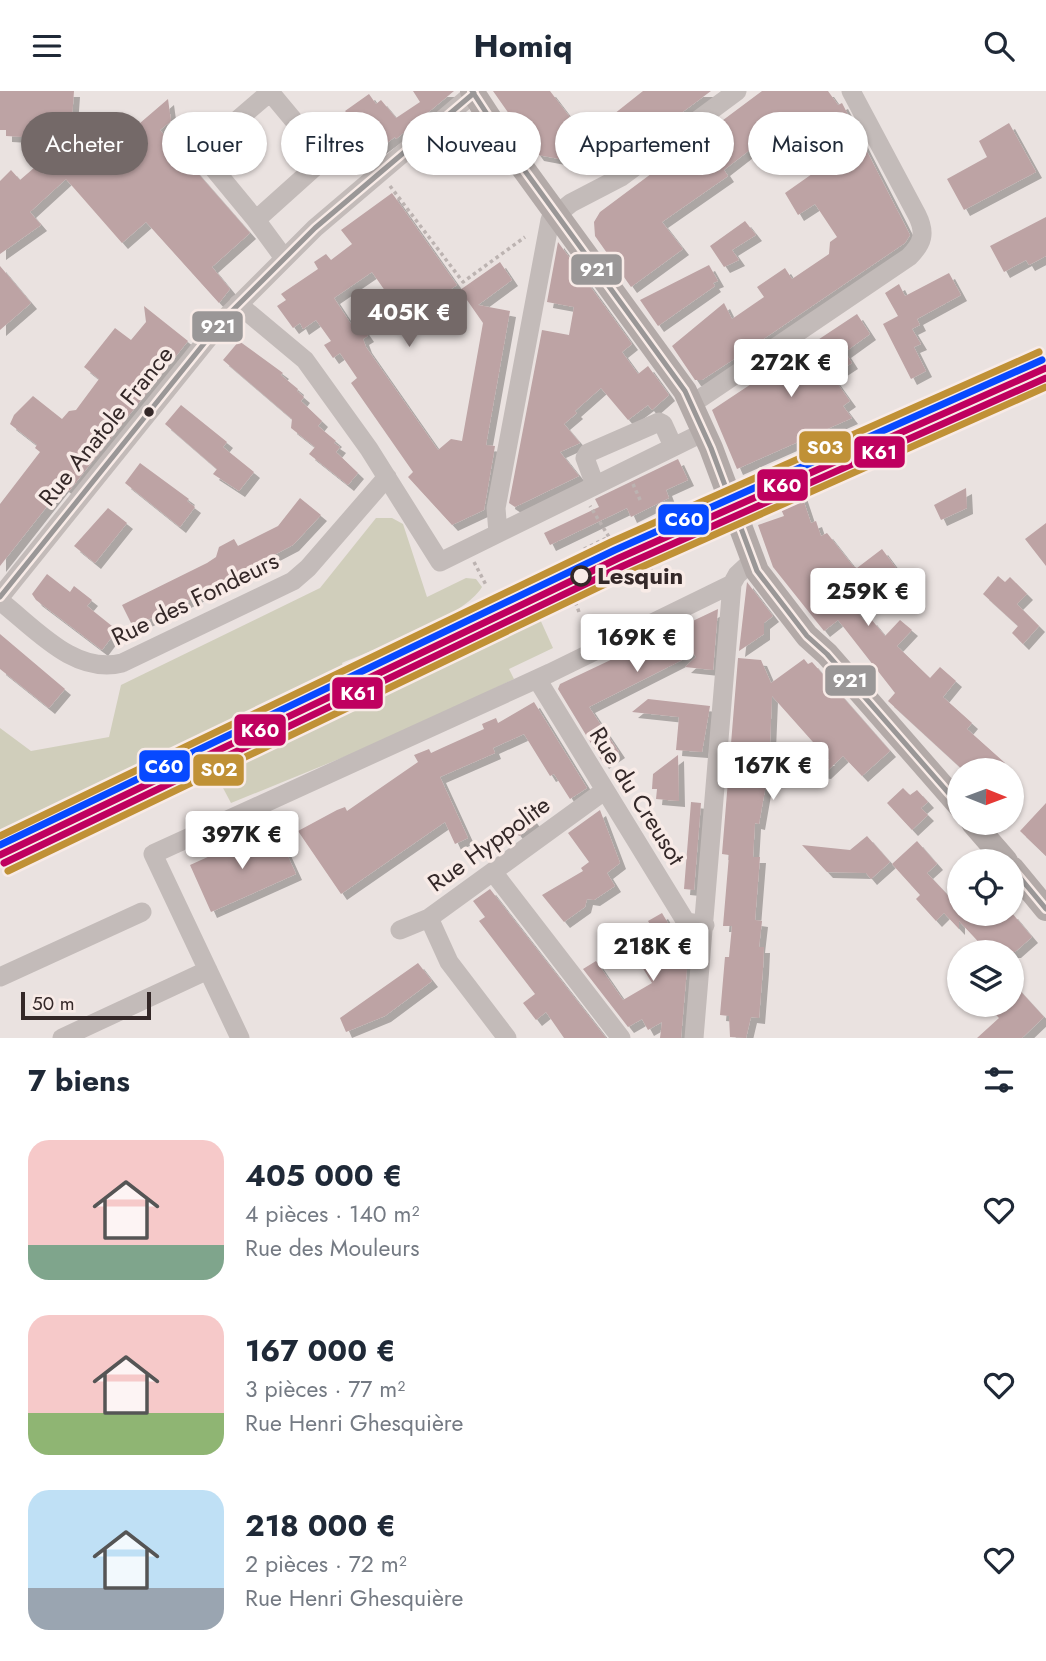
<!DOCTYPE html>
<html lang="fr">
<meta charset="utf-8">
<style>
:root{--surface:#fff;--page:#f6f6f7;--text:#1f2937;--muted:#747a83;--accent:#746968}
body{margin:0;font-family:Jost,sans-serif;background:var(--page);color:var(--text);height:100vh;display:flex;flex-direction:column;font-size:26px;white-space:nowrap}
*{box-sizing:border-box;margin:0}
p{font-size:23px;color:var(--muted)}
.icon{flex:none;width:38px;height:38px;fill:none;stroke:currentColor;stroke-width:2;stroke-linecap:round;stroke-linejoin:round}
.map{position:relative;height:947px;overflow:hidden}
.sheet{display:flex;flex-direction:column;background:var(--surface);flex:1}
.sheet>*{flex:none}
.banner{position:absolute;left:21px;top:21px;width:1004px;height:63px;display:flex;gap:14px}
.needle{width:46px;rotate:91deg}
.fabs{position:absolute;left:947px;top:667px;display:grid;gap:14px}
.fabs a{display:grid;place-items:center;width:77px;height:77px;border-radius:50%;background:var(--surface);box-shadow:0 2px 5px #0004;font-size:35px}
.scale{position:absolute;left:21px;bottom:18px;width:130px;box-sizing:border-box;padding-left:7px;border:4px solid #342828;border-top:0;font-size:19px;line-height:24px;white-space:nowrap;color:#342828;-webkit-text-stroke:5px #f8ebe7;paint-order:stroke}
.price{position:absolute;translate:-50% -60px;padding:0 16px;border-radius:7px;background:#fff;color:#222;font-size:23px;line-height:46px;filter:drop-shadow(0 2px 4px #0008)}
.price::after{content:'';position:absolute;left:50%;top:42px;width:21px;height:16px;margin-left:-10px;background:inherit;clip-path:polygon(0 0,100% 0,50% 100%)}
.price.on{background:var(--accent);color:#fff}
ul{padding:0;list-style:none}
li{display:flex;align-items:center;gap:21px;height:175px;padding:0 28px}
li span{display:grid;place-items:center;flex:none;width:196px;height:140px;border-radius:21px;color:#555}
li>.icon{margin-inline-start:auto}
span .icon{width:84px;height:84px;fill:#fffc;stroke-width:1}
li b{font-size:30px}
h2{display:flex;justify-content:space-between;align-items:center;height:84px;padding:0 28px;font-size:30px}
.chip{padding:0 24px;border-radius:32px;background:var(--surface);box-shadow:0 2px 5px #0004;font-size:24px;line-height:63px}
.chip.on{background:var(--accent);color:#fff}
header{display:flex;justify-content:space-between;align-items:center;height:91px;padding:0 28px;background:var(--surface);font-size:32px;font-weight:700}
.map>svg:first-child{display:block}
.green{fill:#d0cebb}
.building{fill:#bda3a4;filter:url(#shadow)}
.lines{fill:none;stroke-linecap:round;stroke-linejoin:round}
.path{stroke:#bcb3b1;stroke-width:3.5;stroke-dasharray:3.5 3.5;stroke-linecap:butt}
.minor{stroke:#c3bbb9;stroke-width:19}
.major{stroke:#b3aaa8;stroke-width:24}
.bus-1-casing{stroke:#f8ebe7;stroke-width:10}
.bus-1{stroke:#9a9797;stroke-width:5}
.rail-1-casing{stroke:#f8ebe7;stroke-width:12}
.rail-2-casing{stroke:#f8ebe7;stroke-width:12}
.rail-3-casing{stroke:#f8ebe7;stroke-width:12}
.rail-4-casing{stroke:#f8ebe7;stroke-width:12}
.rail-5-casing{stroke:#f8ebe7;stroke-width:12}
.rail-1{stroke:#bf005f;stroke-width:7}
.rail-2{stroke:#bf005f;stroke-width:7}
.rail-3{stroke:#0749ff;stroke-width:7}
.rail-4{stroke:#c09136;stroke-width:7}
.rail-5{stroke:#c09136;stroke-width:7}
.bus-dot{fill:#342828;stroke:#f8ebe7;stroke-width:2.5}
.stop-dot{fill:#f8ebe7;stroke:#342828;stroke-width:3.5}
.labels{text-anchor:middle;stroke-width:7;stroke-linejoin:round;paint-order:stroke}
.street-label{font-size:24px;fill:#342828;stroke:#f8ebe7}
.stop-label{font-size:24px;font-weight:bold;fill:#342828;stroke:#f8ebe7;text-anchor:start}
.line-badge{stroke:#f8ebe7;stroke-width:2.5}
.badge-label{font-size:19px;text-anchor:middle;font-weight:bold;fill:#fff}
</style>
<header><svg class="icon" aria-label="menu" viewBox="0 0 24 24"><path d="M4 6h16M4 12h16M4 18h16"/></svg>Homiq<svg class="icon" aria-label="search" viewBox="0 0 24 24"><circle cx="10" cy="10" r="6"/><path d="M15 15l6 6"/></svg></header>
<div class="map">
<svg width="1046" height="947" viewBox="0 0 1046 947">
<defs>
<filter id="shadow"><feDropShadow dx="6" dy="6" stdDeviation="0" flood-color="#0004"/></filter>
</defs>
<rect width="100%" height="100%" fill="#eae2e0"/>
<path class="green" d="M376,427h16l11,6 24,73 39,-19 10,1 6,8c-19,31 -105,61 -140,76l4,12 -95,38 -251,123v-108l31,23 78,-14 12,-52 199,-97z
M539,526l14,31 -44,21 5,10 -121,58 -162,66 -17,-32z"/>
<path class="building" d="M0,0h74l-3,41 -36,-1 6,7 -35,-2v-6h-6z
M413,0h41l-58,48 -1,-2 -23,17 -24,-29 6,-4 -9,-10 24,-17 7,10 5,-4 15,18 24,-16z
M493,0h57l35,46 58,-46h68l-104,77 -69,-13z
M762,0h66l10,14 4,-2 68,132 -5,8 -174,118 -29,19h-7l-23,-34 52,-43 8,16 32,-22 -7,-10 28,-19 7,11 37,-25 1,-12 7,-5 -22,-33 -17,11 -13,-22 27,-19 -4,-7 18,-14 -21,-28 -14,11 -3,-5 -33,23 -4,-5 -27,21 4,6 -66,46 21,27 -52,38 -36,-51 -1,-14 6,-10z
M168,8l3,22 -11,9 90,103 -38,34 18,22 -11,14 -73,-81 -24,21 -56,-64 -36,33 11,13 -41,29v-73l11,-11 9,10 22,-19 1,13 17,-15 10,12 8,-6 5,7z
M1009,32l27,49 -72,38 -17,-31 40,-22 -8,-16z
M392,102l65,92 -19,13 -5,-7 -32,23 -29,-42 -38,26 17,26 6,-4 11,16 -5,3 3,8 72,103 13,-11 11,2 21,-118 -23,-33 40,-28 12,18 -34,25 32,6 -24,134 9,1 -11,64 -32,15 -44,-48 5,-5 -62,-89 6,-5 -17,-25 -7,5 -9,-13 7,-4 -15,-21 -13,9 -3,-6 -7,5 -16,-22 9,-6 -5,-6 37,-25 -4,-7 12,-8 5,6 21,-16 -11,-14z
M1046,126v39l-17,9 -3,-5 -22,12 -14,-26z
M745,130l11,14 -24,15 7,10 -15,7 -14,-21z
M558,151l74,102 -10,8 16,22 10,-8 21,29 -17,15 -4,-5 -20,15 -27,-32 -26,23 2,2 -13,11 16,19 -20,9 19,24 -64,31 -6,-4 33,-173 27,5 5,-28 -27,-5z
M709,174l9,16 -5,2 2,3 -57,40 -18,-26z
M0,175l31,37 -31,27z
M949,182l12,22 -44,24 3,6 -8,4 9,15 -7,3 12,24 -15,8 -28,-55 15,-8 -13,-23 14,-9 6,12z
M144,215l44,35 -119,150 -6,-5 -63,80v-62l40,-52 -5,-4 2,-3 -27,-21 4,-9 19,-19 29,23 7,-8 7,-1 23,-31 -15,-12 31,-39 16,12 15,-18z
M857,223l13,20 -25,18 7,11 -20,13 18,25 -7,5 9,12 -115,51 -25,-59z
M239,250l44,32 -2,2 17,14 -1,2 7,6 -3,4 21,20 -4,5 18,15 -2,2 6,4 -4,5 22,21 -10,12 -39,-31 6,-7 -24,-19 1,-9 -69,-59z
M181,314l46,37 -4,5 31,25 -15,19 -26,-17 4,-5 -52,-45z
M678,368l10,21 -22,10 3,8 -38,19 -4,-9 -77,37 -6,-12 55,-26 -4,-8z
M140,372l49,36 -2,2 8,6 -15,20 -55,-44z
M966,397l1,20 -26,12 -7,-15z
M800,399l11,33 5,-2 5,15 6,-3 26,33 4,2 25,-19 17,23 -12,9 -4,-5 -34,26 17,21 5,-4 14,17 15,-16 12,10 -15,16 33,32 10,-11 16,14 -13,16 29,26 -5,6 38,34 -7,7h-35l-75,-69 7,-8 -57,-73 -14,11 -51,-64 -15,-42 26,-9 -7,-16z
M300,407l21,17 -28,30 -21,11 2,3 -141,68 -11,-22 85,-42 9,-6 3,-10 15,-8 4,7 40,-20z
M108,417l19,15 -32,40 -21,-17z
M1046,432v43l-21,-27z
M47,483l23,18 4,-6 18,14 -5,6 30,24 -15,20 -66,-50 -4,-6z
M998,485l7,6 5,-5 17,17 -10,10 22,22 -16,18 -11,-11 6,-7 -35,-32z
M747,491l26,34 -9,7v11l-25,17z
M718,518l-5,61 -28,-3 11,-10 -2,-3 -105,53 30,45 -16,11 -45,-74 2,-5z
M0,543l65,55 -16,19 -49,-39z
M738,567l23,2 10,23 33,-24 4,5 4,-2 78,89 -28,25 -19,-20 -18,17 -14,-2 -13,-15 31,4 -57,-64 -3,71 -10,57 -4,-1 -2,34h7l-5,63 7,1 -3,26h5l-1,21 -4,50 -8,-1 -5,21 -16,-1 -1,-21 -9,-1 5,-58h4l3,-31h-9l6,-71 -7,-1z
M648,608l62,7 -8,46 -26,-2 3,-33 -47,-5z
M534,611l53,86 -17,11 -16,-25 -4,2 -26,-42 -31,14 2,5 -55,24 28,61 -13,6 -10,-22 -104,72 -43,-63 39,-21 8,-3 2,4 71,-49 -4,-7 15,-6 2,4 13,-6 40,-18 -2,-5 14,-6 2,5z
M678,664l1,46 -23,-2 1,-10h-5l1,-15z
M903,697l7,7 7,-5 11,12 -7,6 7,7 -16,15 -25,-27z
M691,711l10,1 -7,87 -10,-1z
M1046,712v53l-26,-25z
M600,719l20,53 -13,10 8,13 -21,14 -7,-1 -2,8 -21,15 -22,-27 41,-24 -2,-3 8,-6 -21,-29z
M527,721l9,12 -17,12 -9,-12z
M261,742l11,15 9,-7 15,33 -85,38 -21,-47z
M867,745l23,26 -19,17 -5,-6 -39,-1 -25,-27 48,5z
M917,750l20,23 -10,9 32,34v6h53l20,24 -17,15h-27l-29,-31v8l-15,-16 -8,8 -20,-22 4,-4 -28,-31z
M490,798l116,149h-42l-18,-26 -10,8 -13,-17 12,-9 -56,-73 6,-4 -12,-16z
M662,822l26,44 -7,81h-21l2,-16 -14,8 -6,-11 -14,8 -45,-58 13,-8 27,39 29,-17 -21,-34 20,-12 -3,-6 4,-3 -4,-7z
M418,872l14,18 -47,35 -39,16 -6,-14z
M1012,891l32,35 -22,21h-45l22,-20 -12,-13h25z"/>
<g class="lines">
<path class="path" d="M390,95l73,96 62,-45
M633,393l8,18
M670,453l48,-18
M584,458l25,-12 -19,-31
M474,471l12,23
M648,472l7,15
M579,521l-6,-16 26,-14"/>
<path class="minor" d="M256,129l69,-62 -55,-66 -36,31 -53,6 75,91 28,38
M238,213l67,56 64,89 71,113 264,-130
M692,313l217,-147c14,-14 17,-24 8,-42l-66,-124
M595,394l-10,-27 3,-5 71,-31 4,2 10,22
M498,442l-2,-25 54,-288 21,-17 50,-26 116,-86
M0,506l223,-277 92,-92 161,-137
M0,510c35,27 74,74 122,62l171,-82 15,-13 79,-91
M537,588l149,243 19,3
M493,781l128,166
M429,827l20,44 58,76
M400,839l29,-12 175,-127
M0,886l142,-65
M62,947l146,-68
M240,947l-87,-184 397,-181 182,-89
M694,947l38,-454 5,-9 15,-14"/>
<path class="major" d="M472,0l45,69 168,231 26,57 46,123 50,65 20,18 132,151
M973,732l33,38
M1012,777l34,41"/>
<defs>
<path id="bus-1" d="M472,0l45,69 168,231 26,57 46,123 50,65 20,18 132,151
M0,506l223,-277 92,-92 159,-135
M1012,777l34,41"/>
</defs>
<use href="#bus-1" class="bus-1-casing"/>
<use href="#bus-1" class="bus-1"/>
<defs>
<path id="rail-1" d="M0,764l619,-297 427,-190"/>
<path id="rail-2" d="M4,772l619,-297 423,-188"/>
<path id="rail-3" d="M0,754l615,-295 427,-190"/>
<path id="rail-4" d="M8,780l618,-297 420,-187"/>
<path id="rail-5" d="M0,745l611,-294 428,-190"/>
</defs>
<use href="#rail-1" class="rail-1-casing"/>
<use href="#rail-2" class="rail-2-casing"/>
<use href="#rail-3" class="rail-3-casing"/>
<use href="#rail-4" class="rail-4-casing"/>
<use href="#rail-5" class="rail-5-casing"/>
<use href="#rail-1" class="rail-1"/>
<use href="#rail-2" class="rail-2"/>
<use href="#rail-3" class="rail-3"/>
<use href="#rail-4" class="rail-4"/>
<use href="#rail-5" class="rail-5"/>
</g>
<circle class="bus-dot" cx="149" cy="321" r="6"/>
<circle class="stop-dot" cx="581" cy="485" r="9"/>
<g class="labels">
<g class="street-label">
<text transform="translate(106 335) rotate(-51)" y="8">Rue Anatole France</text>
<text transform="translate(195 508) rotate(-26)" y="8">Rue des Fondeurs</text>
<text transform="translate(637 705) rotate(58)" y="8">Rue du Creusot</text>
<text transform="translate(489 753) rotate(-36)" y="8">Rue Hyppolite</text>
</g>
<g class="stop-label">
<text x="597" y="493">Lesquin</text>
</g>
</g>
<g class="line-badge">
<rect x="570" y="162" width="53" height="33" rx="7" fill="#9a9797"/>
<rect x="191" y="219" width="53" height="33" rx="7" fill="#9a9797"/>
<rect x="798" y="339" width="54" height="34" rx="7" fill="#c09136"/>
<rect x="853" y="344" width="53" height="34" rx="7" fill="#bf005f"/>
<rect x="756" y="377" width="53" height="34" rx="7" fill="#bf005f"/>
<rect x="657" y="412" width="53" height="33" rx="7" fill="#0749ff"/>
<rect x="824" y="573" width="53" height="33" rx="7" fill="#9a9797"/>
<rect x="331" y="585" width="53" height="34" rx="7" fill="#bf005f"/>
<rect x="233" y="622" width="54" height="34" rx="7" fill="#bf005f"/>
<rect x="138" y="658" width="53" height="34" rx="7" fill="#0749ff"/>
<rect x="192" y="662" width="53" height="34" rx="7" fill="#c09136"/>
</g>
<g class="badge-label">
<text x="597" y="185">921</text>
<text x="218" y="242">921</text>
<text x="825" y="363">S03</text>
<text x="879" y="368">K61</text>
<text x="782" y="401">K60</text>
<text x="684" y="435">C60</text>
<text x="850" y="596">921</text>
<text x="358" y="609">K61</text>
<text x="260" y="646">K60</text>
<text x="164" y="682">C60</text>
<text x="219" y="685">S02</text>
</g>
</svg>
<div class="fabs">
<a><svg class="needle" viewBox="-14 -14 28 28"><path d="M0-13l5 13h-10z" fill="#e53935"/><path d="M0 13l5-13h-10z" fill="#747a83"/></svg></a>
<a><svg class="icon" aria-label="locate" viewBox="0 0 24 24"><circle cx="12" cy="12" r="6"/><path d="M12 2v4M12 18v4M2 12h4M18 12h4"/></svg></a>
<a><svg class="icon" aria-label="layers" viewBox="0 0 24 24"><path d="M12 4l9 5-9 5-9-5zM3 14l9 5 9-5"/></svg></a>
</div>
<div class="scale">50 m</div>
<b class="price on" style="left:409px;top:258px">405K €</b>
<b class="price" style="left:791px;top:308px">272K €</b>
<b class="price" style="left:868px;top:537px">259K €</b>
<b class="price" style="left:637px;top:583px">169K €</b>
<b class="price" style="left:773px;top:711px">167K €</b>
<b class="price" style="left:242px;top:780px">397K €</b>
<b class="price" style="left:653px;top:892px">218K €</b>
<div class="banner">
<a class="chip on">Acheter</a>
<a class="chip">Louer</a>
<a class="chip">Filtres</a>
<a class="chip">Nouveau</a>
<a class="chip">Appartement</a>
<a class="chip">Maison</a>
</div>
</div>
<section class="sheet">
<h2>7 biens<svg class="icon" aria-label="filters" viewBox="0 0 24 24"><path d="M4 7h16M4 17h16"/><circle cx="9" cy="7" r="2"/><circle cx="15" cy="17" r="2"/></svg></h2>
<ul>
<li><span style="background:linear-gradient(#f6c9c9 75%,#7fa58c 0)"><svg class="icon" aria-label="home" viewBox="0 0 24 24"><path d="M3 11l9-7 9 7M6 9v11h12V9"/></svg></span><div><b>405 000 €</b><p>4 pièces · 140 m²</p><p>Rue des Mouleurs</p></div><svg class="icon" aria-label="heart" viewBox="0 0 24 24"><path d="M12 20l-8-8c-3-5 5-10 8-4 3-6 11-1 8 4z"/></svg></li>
<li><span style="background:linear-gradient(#f6c9c9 70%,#8fb573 0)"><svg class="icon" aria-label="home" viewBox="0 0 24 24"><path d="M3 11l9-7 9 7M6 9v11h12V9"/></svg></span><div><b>167 000 €</b><p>3 pièces · 77 m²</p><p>Rue Henri Ghesquière</p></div><svg class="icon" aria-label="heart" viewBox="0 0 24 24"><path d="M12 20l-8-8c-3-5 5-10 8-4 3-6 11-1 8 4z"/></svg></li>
<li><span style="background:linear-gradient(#bfe0f5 70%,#9aa5b1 0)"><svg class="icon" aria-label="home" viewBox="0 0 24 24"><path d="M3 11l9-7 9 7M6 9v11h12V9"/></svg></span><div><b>218 000 €</b><p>2 pièces · 72 m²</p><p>Rue Henri Ghesquière</p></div><svg class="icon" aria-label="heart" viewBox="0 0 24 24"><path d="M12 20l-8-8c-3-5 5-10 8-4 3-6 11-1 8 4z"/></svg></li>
</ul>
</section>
